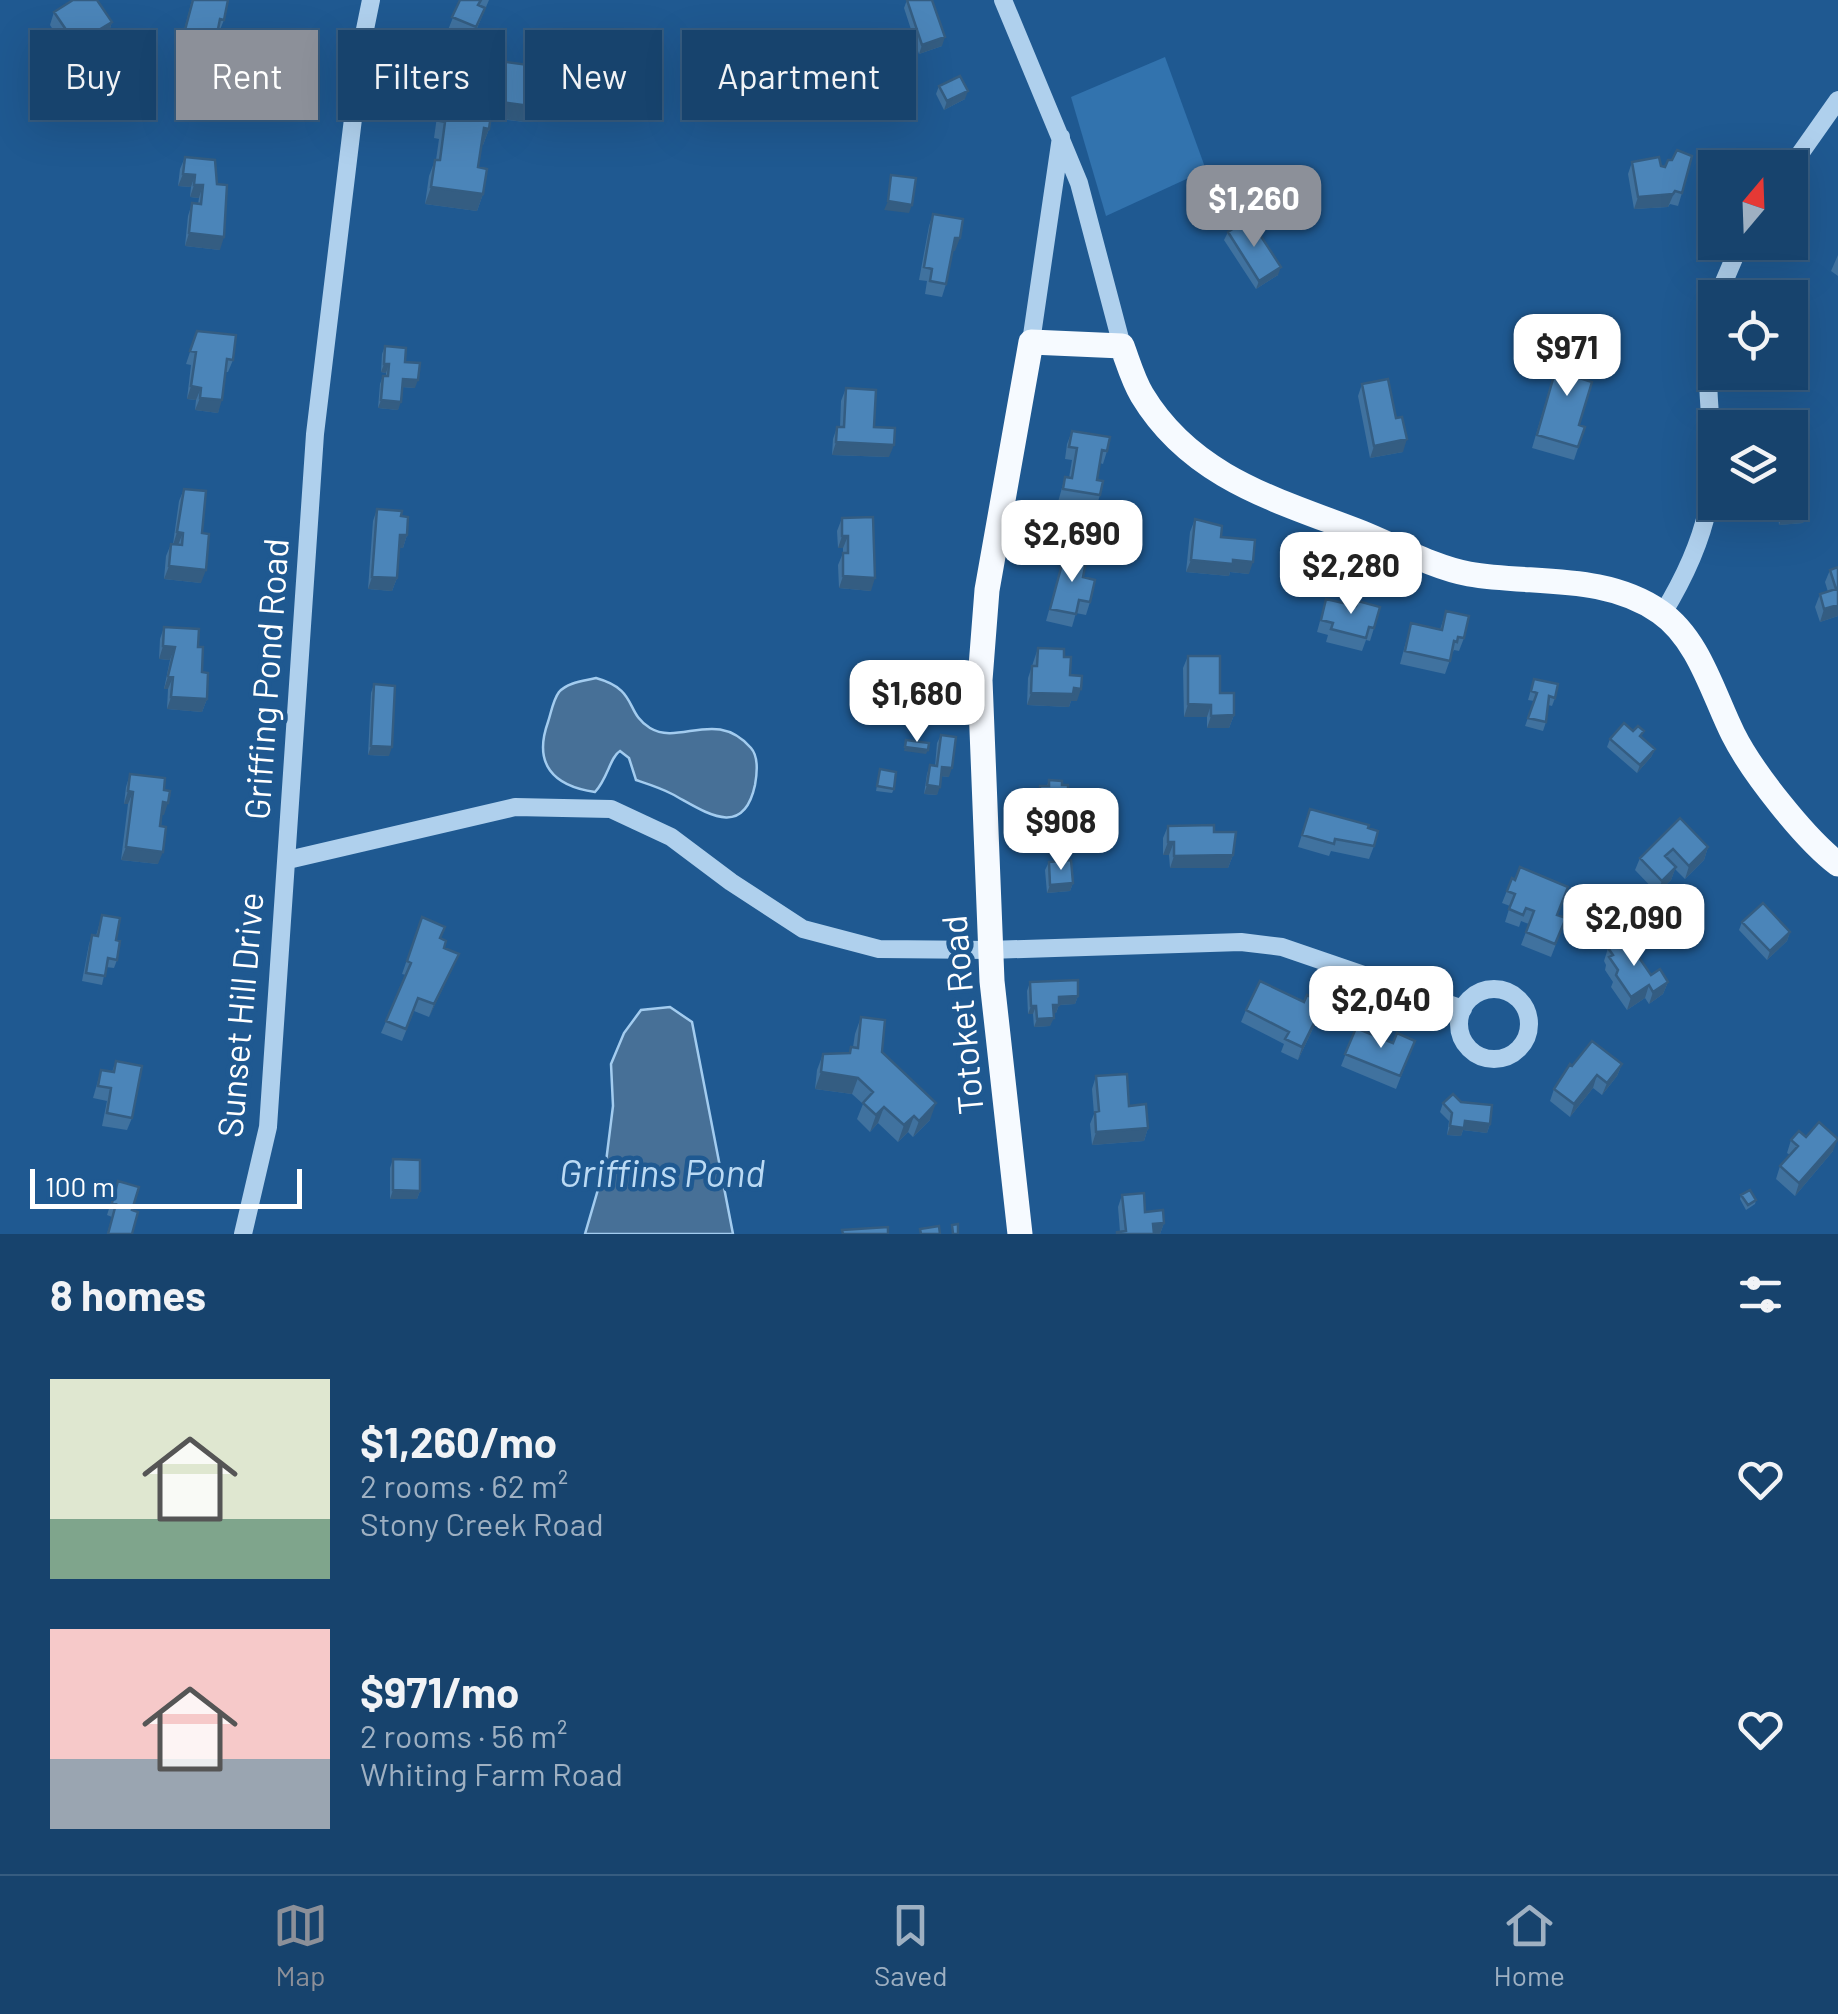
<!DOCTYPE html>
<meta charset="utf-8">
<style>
:root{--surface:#17436d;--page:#204a72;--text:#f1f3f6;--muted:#9eb0c2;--line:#365c80;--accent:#8c9099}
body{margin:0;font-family:Barlow,sans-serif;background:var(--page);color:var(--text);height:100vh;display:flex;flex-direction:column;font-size:38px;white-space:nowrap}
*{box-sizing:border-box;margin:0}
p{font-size:32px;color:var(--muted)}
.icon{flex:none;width:55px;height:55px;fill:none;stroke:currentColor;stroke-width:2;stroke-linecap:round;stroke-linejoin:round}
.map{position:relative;height:1234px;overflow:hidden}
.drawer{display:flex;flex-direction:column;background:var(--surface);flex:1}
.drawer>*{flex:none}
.hud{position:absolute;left:30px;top:30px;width:1000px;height:90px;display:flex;gap:20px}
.needle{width:65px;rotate:19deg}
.tools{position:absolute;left:1698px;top:150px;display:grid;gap:20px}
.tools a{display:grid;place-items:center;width:110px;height:110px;border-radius:0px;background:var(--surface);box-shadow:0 10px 40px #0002,0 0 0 2px var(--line);font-size:50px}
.scale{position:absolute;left:30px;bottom:25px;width:272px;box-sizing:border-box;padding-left:10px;border:5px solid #fff;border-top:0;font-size:28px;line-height:35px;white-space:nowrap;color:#fff;-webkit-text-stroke:8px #1f5991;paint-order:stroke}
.price{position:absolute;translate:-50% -85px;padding:0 22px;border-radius:20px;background:#fff;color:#222;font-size:32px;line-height:65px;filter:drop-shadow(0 2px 5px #0008)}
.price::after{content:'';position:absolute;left:50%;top:60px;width:30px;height:22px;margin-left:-15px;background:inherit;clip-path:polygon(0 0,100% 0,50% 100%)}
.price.current{background:var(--accent);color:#fff}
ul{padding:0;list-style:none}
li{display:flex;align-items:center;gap:30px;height:250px;padding:0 50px}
li span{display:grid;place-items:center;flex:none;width:280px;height:200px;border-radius:0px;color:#555}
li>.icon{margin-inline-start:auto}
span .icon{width:120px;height:120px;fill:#fffc;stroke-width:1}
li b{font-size:42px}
h2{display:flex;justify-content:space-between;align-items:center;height:120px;padding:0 50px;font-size:42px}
.pill{padding:0 35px;border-radius:0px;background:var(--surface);box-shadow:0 10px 40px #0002,0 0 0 2px var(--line);font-size:35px;line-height:90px}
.pill.current{background:var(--accent);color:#fff}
.menu{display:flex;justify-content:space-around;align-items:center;height:140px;border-top:2px solid var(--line);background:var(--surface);font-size:28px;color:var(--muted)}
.menu a{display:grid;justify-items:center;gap:5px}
.menu .current{color:var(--accent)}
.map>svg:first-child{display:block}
.green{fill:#3273ae}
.water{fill:#477097;stroke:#a3ccef;stroke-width:2.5}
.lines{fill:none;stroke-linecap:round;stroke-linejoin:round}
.minor{stroke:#afd0ed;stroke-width:18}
.major{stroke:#f6faff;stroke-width:25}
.wall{fill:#40729f}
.shaded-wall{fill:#345d82}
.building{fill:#4b85b9;stroke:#345d82;stroke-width:2.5}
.labels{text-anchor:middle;stroke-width:9;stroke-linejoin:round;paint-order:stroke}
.street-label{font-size:35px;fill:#fff;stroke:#1f5991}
.water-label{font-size:38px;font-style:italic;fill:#bbdaf4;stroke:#1f5991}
</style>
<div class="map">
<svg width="1838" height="1234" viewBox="0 0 1838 1234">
<rect width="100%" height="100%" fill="#1f5991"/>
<path class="green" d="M1165,57l41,113 -100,46 -35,-119z"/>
<path class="water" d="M596,678c43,12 28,34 54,50 30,18 66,-20 101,20 8,9 6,26 4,37 -12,56 -51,26 -83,9 -11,-6 -24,-10 -36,-14l-7,-22 -9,-7c-10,6 -12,27 -25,41 -42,-6 -62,-28 -47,-70 3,-9 5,-22 11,-30 9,-10 25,-11 37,-14z
M670,1007l22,15 41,212h-148l21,-72 7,-56 -2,-42 13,-31 17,-23z"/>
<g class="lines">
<path class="minor" d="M1003,0l76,183 43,163
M1790,168l48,-68
M1717,298l24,-56
M1031,342l30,-205
M1663,613c25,-41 47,-89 49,-138 2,-59 -13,-114 3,-172
M288,860l227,-53 96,2 60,28 60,45 72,47 76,20 111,1 251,-8 41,5 181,62
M1459 1024a35 35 0 1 1 70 0a35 35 0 1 1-70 0Z
M243,1234l25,-107 47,-693 47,-390 9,-44"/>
<path class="major" d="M1020,1234l-28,-253 -12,-301 7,-90 44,-248 91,4c6,16 11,34 20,49 50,83 135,105 220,138 32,13 73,35 107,41 64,11 135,-1 191,38 39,27 53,82 73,122 19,38 72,105 105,130"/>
</g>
<path class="wall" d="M192,0h36l-4,20 -5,12h-2l-2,12 2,8 -4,12 -36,-7z
M460,0h29l-17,40 -24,-10z
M907,0l35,46 -23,8 -15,-46z
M54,12l58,10 -4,13 -4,2 2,4 30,13 -5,12 -16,11 -8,-11 -20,13 -12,-18 3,-7 -8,-11 -6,4 -14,-22z
M499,61l31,45 -6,16 -34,-4 -1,11 -6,16h-2l-3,22 5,27 -6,17 -52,-7 4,-28 6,-16h1l3,-21 -5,-1 5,-36 6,-16 46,6 2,-15z
M611,69l-3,9 -14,17 -16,-12 3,-9z
M939,86l26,13 -21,11 -8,-16z
M185,157l30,3 5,90 -35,-4 3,-30 4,-13 6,1 1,-6 -9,-1 1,-10 -13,-1 2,-17z
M1632,162l29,4 21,27 -4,13 -8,-2 -2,3 -34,2 -6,-35z
M933,214l22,37 -3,-1 -6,34 -4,13 -17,-3 2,-13 -8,-1 10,-54z
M1228,232l50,43 -22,14 -32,-49z
M1838,255v21l-7,-5z
M197,331l36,29 -5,12h-2l-8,41 -23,-3 1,-10 -9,-1 4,-34 -5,-1z
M1569,340l10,38v47l6,2 -11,33 -42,-12 19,-64 4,-12 4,1z
M385,346l20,16 10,26 -13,-1 -4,23 -20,-2 2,-24 3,-8h3v-3l-5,-1 1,-18z
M1362,384l41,68 -33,6 -12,-62z
M846,388l28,39 15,30 -57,-2 1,-16 4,-12h3l1,-26z
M1072,431l35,20 -4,13 -3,-1 -3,17 3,15 -4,13 -38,-6 7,-25 4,1 3,-18 -7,-1 2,-15z
M184,489l18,44 -1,50 -37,-4 2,-23 5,-12h2l6,-43z
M1777,502h13l17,8 -4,13 -24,2z
M377,509l24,7 6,19 -4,13 -4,-1 -2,31 -5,13 -24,-2 5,-68z
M842,518l29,73 -32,-3 -1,-23 5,-12v-5h-5l-1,-17z
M1195,519l26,18 28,37 -19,-2 -1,4 -43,-4 4,-40z
M1065,553l18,24 7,25 -4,13 -10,-2 -4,14 -26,-6z
M1838,567v49l-18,6 -5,-15 5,-13 8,-2 -3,-10 5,-12z
M1326,599l48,29 -4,13 -4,-1 -4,11 -36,-9 2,-7 -11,-3z
M1446,611l18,27 -5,13 -5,-1 -2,4 -7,20 -45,-10 11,-41 29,7z
M164,627l34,20 9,52 -5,13 -35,-3 1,-20h-4l6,-29 -11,-1 1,-20z
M1038,648l26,9 6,18 7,26h-6l-2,6 -42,-2 1,-27z
M1188,656l32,37 14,22 -5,13h-22v-11h-23l-1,-49z
M1534,679l21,19 -3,8 -4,-1 -2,17 -3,9 -18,-5 9,-25 -6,-1z
M374,684l15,72 -21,-1 3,-62z
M941,735l8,42 -8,-1 -4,19 -13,-1 3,-20 3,-9 5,1 2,-23z
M1642,737l13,12 -4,8 -14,16 -30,-26 3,-8z
M880,769l14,20 -2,4 -16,-2z
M130,774l34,16v25h-2l-4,49 -37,-4 7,-56h-4l2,-17z
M1049,780l13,5 12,31 -5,12h-4l-3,9 -34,-1v-3h-12v-17l5,-12h13l6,-18h7z
M1310,809l58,19 6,18 -5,13 -38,-8 -2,5 -31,-9z
M1680,818l28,29 -4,13 -19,19 -10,-10 -4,11 -14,13 -22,-23 5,-12z
M1168,826l46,6 19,23 -5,13h-58l-1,-13h-6v-17z
M1049,862l24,21 -3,8 -23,2 -2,-23z
M1512,878l45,37 9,3 -15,39 -30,-12 8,-21 -8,-3 -2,6 -14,-5 5,-16 -8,-3z
M102,915l14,25 1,20 -3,8 -8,-1 -4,18 -20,-4 7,-37 3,-9 4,1z
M422,917l18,21 4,10 15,6 -30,63 -15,-6 -12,30 -21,-8 25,-58 -4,-1z
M1742,922l48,10 -3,9 -20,19 -28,-30z
M1608,948l43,27 17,7 -5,12 -14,10 -4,-6 -18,12 -16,-23 2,-5 -8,-12 1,-5 -2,-4z
M1030,982l48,14 -3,8 -16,1 -3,8h-3l-3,13 -16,1 -1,-13h-5l-1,-23z
M1246,1010l73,6 -21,44 -17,-8 3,-8 -43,-22z
M861,1017l21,35 48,68 -17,17 -5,-5 -10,10 -20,-19 -8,9 -13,-13 6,-15 -11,-10 -37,-5 2,-19 6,-16 26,-1 2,-6h2l2,-13z
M1356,1028l37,15 22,-2 -19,48 -55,-23z
M116,1061l16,57 -5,12 -25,-4 5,-25 -14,-3 8,-28 11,2z
M1622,1064l-5,12 -15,19 -9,-7 -23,29 -20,-16 4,-12z
M1096,1076l33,30 19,22 -4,13 -52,4 -2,-21 4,-10 -2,-25z
M1443,1103l47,21 -3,9 -24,-3 -2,6 -14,-1 2,-14 -9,-9z
M1806,1137l27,14 -38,45 -19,-17 4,-13 10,-11 -3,-2 4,-13z
M393,1159l27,32 -3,8h-27v-31z
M118,1181l14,53h-25l5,-17 -5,-2z
M1122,1195l23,17 19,11 -4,11h-43l3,-2 -2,-25z
M1741,1195l15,5 -1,4 -9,6 -6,-11z"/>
<path class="shaded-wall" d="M112,22l-4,13 -13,8 4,-13z
M75,30l-5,13 -6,4 5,-13z
M945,37l-3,9 -23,8 3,-9z
M112,53l-5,13 -20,13 5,-13z
M136,54l-5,12 -16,11 4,-12z
M611,69l-3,9 -14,17 3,-8z
M968,91l-3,8 -21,11 3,-9z
M493,101l37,5 -6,16 -37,-5z
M484,128l5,1 -6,16h-5z
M183,174l12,1 -4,12 -13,-1z
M194,185h9l-4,13 -9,-1z
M431,187l52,7 -6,17 -52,-7z
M1675,191l-7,16 -34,2 4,-12z
M888,201l24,4 -3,8 -25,-3z
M189,233l35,4 -4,13 -35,-4z
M955,238h5l-5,13 -5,-1z
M1281,267l-3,8 -22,14 3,-8z
M384,364h5l-3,9 -5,-1z
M403,379l15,1 -3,8 -15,-1z
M191,386l10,2 -5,12 -9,-1z
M200,398l22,2 -4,13 -23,-3z
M381,400l20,2 -3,8 -20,-2z
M1407,439l-4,13 -33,6 4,-12z
M836,442l58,3 -5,12 -57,-2z
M1807,510l-4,13 -24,2 4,-13z
M177,532l6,1 -5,12h-5z
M400,535h7l-4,13 -7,-1z
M842,536h6l-5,12h-5z
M1191,560h42l20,2 -4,12 -19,-2 -1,4 -43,-4z
M169,566l37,4 -5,13 -37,-4z
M843,576l32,2 -4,13 -32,-3z
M372,577l25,1 -5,13 -24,-2z
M1838,605v11l-18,6 4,-13z
M163,646l12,1 -5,13 -11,-1z
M168,676l5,1 -5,12h-4z
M1074,688l7,1 -4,12h-6l-2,6 -42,-2 4,-12z
M171,697l36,2 -5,13 -35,-3z
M1188,704l23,1 -4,12h-23z
M1234,715l-5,13h-22l4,-12z
M371,746l21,1 -3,9 -21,-1z
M905,747l23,3 -2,4 -22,-3z
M1655,749l-4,8 -14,16 3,-8z
M942,767l10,1 -3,9 -10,-1z
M927,785l13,2 -3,8 -13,-1z
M128,791l5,1 -5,12h-4z
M163,802l5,1 -4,12h-5z
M1066,816h8l-5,12h-4l-3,9 -34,-1 5,-12z
M1021,820h12l-5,13h-12z
M1168,842h6l-5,13h-6z
M126,847l37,5 -5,12 -37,-4z
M1708,847l-4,13 -19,19 4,-13z
M1233,855l-5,13h-58l4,-12z
M1676,867l-5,13 -14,13 5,-12z
M1073,883l-3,8 -23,2 3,-8z
M1790,932l-3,9 -20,19 3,-9z
M459,954l-5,12 -25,51 5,-13z
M1668,982l-5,12 -14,10 4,-12z
M1649,985l-4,13 -18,12 4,-13z
M1078,996l-3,8 -16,1 -3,8h-6l3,-8 6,-8z
M1324,1003l-5,13 -21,44 4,-13z
M1031,1006h5l-3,8h-5z
M1054,1018l-4,8 -16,1 3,-8z
M1622,1064l-5,12 -15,19 5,-12z
M821,1072l37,6 -6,16 -37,-5z
M1597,1075l-4,13 -23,29 4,-13z
M936,1103l-6,17 -17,17 6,-16z
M884,1107l-6,16 -8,9 6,-17z
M914,1116l-6,16 -10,10 6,-17z
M1465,1121l25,3 -3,9 -24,-3 -2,6 -14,-1 3,-9z
M1148,1128l-4,13 -52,4 4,-13z
M1838,1139l-5,12 -38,45 4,-13z
M393,1190l27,1 -3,8h-27z
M1164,1223l-4,11h-10l3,-10z"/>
<path class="building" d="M73,0h24l15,22 -13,8 7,11 15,-10 15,23 -17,11 -7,-12 -20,13 -12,-18 5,-3 -10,-15 -6,4 -15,-22z
M193,0h35l-4,20 -4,-1 -5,25h4l-2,8 -36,-7z
M460,0h21l-3,5 7,3 -9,19 -24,-10z
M907,0h25l13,37 -23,8z
M596,56l15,13 -14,18 -16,-13z
M499,61l37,5 -6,40 -37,-5 -4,28 -5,-1 -6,39 9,2 -4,25 -52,-7 4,-27h5l5,-38 -5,-1 5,-35 50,7z
M960,76l8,15 -21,10 -8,-15z
M1677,150l15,6 -10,37 -7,-2 -2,3 -35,3 -6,-35 27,-5 2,9 4,1 3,-7h4z
M185,157l30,3 2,24 10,1 -3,52 -35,-4 3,-30 9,1 2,-19h-9l1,-10 -12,-1z
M891,175l25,3 -4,27 -24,-4z
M933,214l30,5 -3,19h-5l-9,46 -16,-3 2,-12 -8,-2z
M1249,218l32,49 -22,14 -31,-49z
M197,331l39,4 -3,25 -6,-1 -5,41 -22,-2 1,-10 -10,-2 5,-34 -6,-1z
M1569,340l20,6 -10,32 13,4 -13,43 6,2 -7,20 -41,-12 18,-63 5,1z
M385,346l21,2 -1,14 15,1 -2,17 -15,-1 -2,23 -20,-2 2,-24h5l1,-12h-5z
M1388,379l8,39 6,-1 5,22 -33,7 -12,-62z
M846,388l30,2 -2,37 21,1 -1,17 -58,-3 1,-15h7z
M1072,431l38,6 -3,14 -5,-1 -5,30 6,1 -3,14 -37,-6 2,-12 7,1 5,-30 -8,-1z
M1802,446l5,64 -24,2 -1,-10h8v-55z
M184,489l22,2 -4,42 7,1 -3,36 -37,-4 2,-22 11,1 1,-12 -6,-1z
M377,509l25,2 -1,5 7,1 -1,18h-7l-3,43 -25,-1z
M873,517l2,61 -32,-2v-23h5v-17h-6v-18z
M1195,519l27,7 -1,11 34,3 -2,22 -20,-2v4l-42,-4z
M1065,553l22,4 -4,20 12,3 -5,22 -11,-2 -3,14 -26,-5z
M1838,567v38l-14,4 -4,-15 16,-5 -6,-19z
M1326,599l30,7 2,-5 22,6 -6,21 -5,-1 -3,11 -35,-9 2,-6 -12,-3z
M1446,611l23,5 -5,22 -6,-1 -1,5 -3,-1 -4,20 -45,-10 6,-28 31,7z
M164,627l35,2 -1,18h5l-1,25 6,1 -1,26 -36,-2 2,-20 -5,-1 7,-29 -12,-1z
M1038,648l26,1v8h7l-1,18 12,1 -1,13 -7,-1 -1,6 -42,-1 1,-27h5z
M1188,656h32v37h14v22l-23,1v-11l-23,-1z
M1534,679l24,5 -3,14 -6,-2 -3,26 -18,-4 9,-25 -6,-2z
M374,684l21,2 -3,61 -21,-1z
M1624,723l9,8 5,-5 6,5 -4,5 15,13 -15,16 -30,-26z
M941,735l15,2 -4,31 -10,-1 -2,20 -13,-2 3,-20 7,1z
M906,740l23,3 -1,7 -23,-3z
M880,769l16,3 -2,17 -17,-3z
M130,774l35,4 -1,12 6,1 -2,12 -5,-1 -3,24 6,1 -3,25 -37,-5 7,-55 -5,-1z
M1049,780l13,1v4h6v14h6v17h-8v8h-33v-4h-12v-16h14v-4h5v-14h9z
M1310,809l59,16 -1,3 10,3 -4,15 -39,-7 -1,5 -32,-9z
M1680,818l28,29 -19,19 -16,-17 -8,7 11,11 -14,14 -22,-23z
M1214,825v7h22l-3,23 -59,1v-14h-6v-16z
M1071,860l2,23 -23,2 -1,-23z
M1520,867l48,20 -11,28 9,3 -11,26 -29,-12 8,-21 -8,-3 -3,7 -14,-6 6,-15 -8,-3 5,-13 3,2z
M1763,903l27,29 -20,19 -28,-29z
M102,915l18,3 -4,22 4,1 -3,19 -9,-2 -3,18 -19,-3 6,-38 6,1z
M422,917l23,10 -5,11 6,3 -2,7 15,6 -25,50 -16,-6 -12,31 -20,-8 25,-58 -4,-2z
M1625,937l26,38 9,-6 8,13 -15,10 -4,-7 -18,12 -15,-22 2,-5 -9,-13 4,-2 -5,-7z
M1078,980v16l-19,1v8h-6l1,13 -17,1 -1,-13h-5l-1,-24z
M1260,981l44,21 3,-7 17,8 -22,44 -17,-8 4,-7 -43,-22z
M861,1017l24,3 -3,32 54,51 -17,18 -5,-5 -10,9 -20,-18 -8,8 -13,-12 10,-11 -15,-14 -37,-6 2,-18 27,-1 1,-6 7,1z
M1356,1028l37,15 4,-10 18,8 -15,35 -55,-22z
M1592,1041l30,23 -15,19 -10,-8 -23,29 -20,-15 16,-25 2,2z
M116,1061l26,5 -10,52 -25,-5 4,-25 -13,-2 3,-16 13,2z
M1127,1074l2,32 17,-2 2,24 -52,4 -1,-20 4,-1 -3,-35z
M1453,1094l8,8 31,3 -2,19 -25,-3 -1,7 -14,-2 2,-13 -9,-10z
M1819,1122l19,17 -39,44 -19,-17 18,-20 -7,-6 8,-9 7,6z
M393,1159l27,1v31l-27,-1z
M118,1181l21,6 -7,23 6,2 -6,22h-24l8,-30 -4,-1z
M1750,1190l6,10 -8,5 -7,-10z
M1144,1193l1,19 18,-2 1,13 -11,1 1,10h-37v-2l9,-1 -4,-36z
M958,1224v10h-5l-1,-9z
M939,1226l1,8h-19l-1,-5z
M888,1227v7h-45l-1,-4z"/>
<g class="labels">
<g class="street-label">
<text transform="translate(267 679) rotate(-86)" y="12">Griffing Pond Road</text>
<text transform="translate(241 1015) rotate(-85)" y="12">Sunset Hill Drive</text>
<text transform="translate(963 1015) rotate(-95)" y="12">Totoket Road</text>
</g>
<g class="water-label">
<text x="662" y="1187">Griffins Pond</text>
</g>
</g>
</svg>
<div class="tools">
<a><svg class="needle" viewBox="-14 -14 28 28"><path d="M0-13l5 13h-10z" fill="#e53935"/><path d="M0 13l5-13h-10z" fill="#9eb0c2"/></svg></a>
<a><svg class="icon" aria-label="locate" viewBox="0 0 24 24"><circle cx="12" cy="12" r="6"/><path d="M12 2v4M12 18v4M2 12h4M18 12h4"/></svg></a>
<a><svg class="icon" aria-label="layers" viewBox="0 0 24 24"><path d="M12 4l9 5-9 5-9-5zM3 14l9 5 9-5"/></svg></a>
</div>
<div class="scale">100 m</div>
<b class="price current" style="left:1254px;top:250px">$1,260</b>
<b class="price" style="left:1567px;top:399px">$971</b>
<b class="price" style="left:1072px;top:585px">$2,690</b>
<b class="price" style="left:1351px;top:617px">$2,280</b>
<b class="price" style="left:917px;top:745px">$1,680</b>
<b class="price" style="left:1061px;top:873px">$908</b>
<b class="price" style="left:1634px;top:969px">$2,090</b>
<b class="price" style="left:1381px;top:1051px">$2,040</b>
<div class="hud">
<a class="pill">Buy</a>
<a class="pill current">Rent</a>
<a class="pill">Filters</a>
<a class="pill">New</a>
<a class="pill">Apartment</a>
</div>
</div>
<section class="drawer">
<h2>8 homes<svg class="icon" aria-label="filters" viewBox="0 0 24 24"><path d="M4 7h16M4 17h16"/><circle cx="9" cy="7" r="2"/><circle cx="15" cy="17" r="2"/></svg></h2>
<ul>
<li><span style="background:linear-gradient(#dfe7d0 70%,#7fa58c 0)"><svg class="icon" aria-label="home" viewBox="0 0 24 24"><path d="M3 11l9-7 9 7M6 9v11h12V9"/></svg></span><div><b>$1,260/mo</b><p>2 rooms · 62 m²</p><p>Stony Creek Road</p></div><svg class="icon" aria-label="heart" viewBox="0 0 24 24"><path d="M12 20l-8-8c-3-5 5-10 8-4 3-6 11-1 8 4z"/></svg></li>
<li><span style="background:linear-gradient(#f6c9c9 65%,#9aa5b1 0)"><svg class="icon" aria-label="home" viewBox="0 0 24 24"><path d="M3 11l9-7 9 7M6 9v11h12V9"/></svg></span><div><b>$971/mo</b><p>2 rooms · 56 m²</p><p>Whiting Farm Road</p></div><svg class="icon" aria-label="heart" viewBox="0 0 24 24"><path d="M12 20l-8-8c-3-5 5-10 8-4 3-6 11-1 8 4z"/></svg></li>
</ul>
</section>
<nav class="menu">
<a class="current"><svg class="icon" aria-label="map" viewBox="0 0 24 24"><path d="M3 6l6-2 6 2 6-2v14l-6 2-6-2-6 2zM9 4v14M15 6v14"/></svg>Map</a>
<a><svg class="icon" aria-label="saved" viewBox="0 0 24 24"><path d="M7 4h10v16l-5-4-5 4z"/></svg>Saved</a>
<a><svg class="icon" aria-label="home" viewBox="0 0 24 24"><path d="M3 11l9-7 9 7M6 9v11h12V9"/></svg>Home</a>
</nav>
